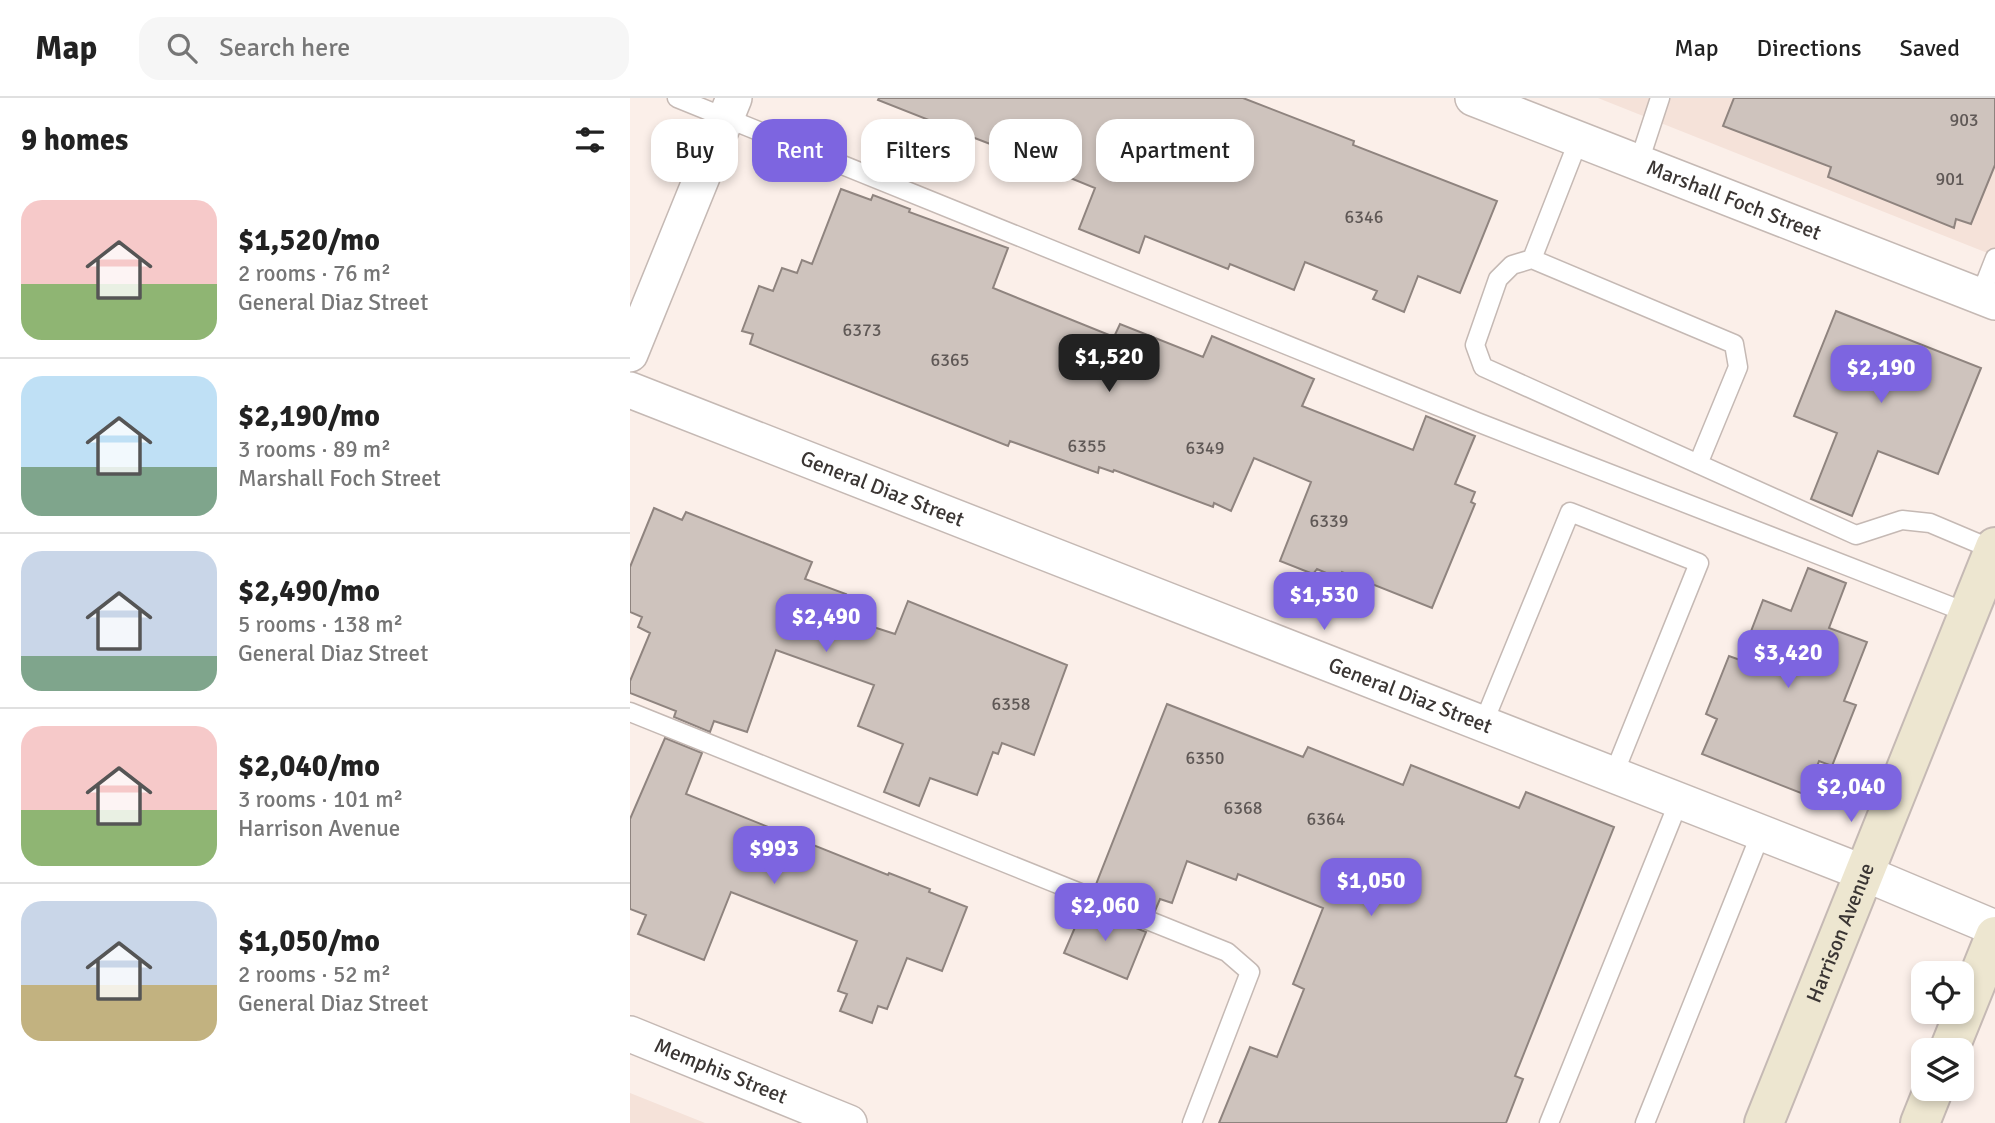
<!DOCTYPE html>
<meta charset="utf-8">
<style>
:root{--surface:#fff;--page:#f6f6f6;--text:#222;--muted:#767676;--line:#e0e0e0;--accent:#7d65e0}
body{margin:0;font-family:Signika,sans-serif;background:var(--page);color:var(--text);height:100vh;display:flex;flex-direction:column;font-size:26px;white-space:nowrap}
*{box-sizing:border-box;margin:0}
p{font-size:23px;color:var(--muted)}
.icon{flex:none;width:38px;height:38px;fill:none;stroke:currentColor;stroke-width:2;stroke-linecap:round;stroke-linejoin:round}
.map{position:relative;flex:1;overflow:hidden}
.sheet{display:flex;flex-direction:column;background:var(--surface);width:630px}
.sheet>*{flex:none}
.guide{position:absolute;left:21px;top:21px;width:665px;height:63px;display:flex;gap:14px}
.controls{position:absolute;left:1281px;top:863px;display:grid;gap:14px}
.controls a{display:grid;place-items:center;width:63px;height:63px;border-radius:14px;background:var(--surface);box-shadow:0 4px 10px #0003;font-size:35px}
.price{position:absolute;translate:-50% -60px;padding:0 16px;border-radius:14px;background:var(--accent);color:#fff;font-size:23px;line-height:46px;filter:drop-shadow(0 2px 4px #0008)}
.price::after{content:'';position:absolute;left:50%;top:42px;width:21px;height:16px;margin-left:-10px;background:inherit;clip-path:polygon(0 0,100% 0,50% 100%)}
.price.on{background:#222;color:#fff}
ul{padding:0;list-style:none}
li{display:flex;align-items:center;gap:21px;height:175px;padding:0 21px}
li+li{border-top:2px solid var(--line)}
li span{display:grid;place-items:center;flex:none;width:196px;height:140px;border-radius:21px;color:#555}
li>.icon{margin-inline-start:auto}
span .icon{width:84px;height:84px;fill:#fffc;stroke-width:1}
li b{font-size:30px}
h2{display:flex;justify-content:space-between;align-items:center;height:84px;padding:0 21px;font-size:30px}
.tag{padding:0 24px;border-radius:21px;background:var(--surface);box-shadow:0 4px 10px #0003;font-size:24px;line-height:63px}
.tag.on{background:var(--accent);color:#fff}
header{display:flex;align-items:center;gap:42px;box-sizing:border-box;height:98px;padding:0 35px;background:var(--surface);border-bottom:2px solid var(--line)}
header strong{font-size:33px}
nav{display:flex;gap:38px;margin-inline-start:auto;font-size:24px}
.search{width:490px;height:63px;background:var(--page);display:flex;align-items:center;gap:18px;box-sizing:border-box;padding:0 24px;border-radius:21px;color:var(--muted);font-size:26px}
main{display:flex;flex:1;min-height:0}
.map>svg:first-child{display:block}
.built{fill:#f5e2d9}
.building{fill:#cec3bd;stroke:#8f847f;stroke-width:2}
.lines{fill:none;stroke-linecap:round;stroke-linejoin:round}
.lane-casing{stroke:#c5b9b4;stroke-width:21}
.street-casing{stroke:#c5b9b4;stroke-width:38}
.secondary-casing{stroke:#c5b9b4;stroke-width:42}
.lane{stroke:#fff;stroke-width:18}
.street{stroke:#fff;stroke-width:35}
.secondary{stroke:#ede6d0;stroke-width:38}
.labels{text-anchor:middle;stroke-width:6;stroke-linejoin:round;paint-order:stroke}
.number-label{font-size:18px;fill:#5f5856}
.street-label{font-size:21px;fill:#3a3533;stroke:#fff}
</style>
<header>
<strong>Map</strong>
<div class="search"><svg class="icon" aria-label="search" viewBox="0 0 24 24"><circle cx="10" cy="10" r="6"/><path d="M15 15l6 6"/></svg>Search here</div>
<nav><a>Map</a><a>Directions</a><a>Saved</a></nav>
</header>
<main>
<section class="sheet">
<h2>9 homes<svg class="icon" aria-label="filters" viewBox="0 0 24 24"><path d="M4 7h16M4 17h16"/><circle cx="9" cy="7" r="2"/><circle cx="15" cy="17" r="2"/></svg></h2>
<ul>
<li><span style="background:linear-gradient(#f6c9c9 60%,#8fb573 0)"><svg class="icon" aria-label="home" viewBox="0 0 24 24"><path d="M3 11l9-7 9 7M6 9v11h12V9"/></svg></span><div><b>$1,520/mo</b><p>2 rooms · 76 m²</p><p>General Diaz Street</p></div></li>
<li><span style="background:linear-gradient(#bfe0f5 65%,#7fa58c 0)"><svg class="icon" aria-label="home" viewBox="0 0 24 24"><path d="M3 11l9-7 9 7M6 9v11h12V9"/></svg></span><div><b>$2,190/mo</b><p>3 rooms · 89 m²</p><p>Marshall Foch Street</p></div></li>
<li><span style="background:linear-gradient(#c9d6e8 75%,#7fa58c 0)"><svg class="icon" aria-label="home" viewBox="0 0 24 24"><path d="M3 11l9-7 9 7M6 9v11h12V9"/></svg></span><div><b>$2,490/mo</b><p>5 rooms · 138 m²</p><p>General Diaz Street</p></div></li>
<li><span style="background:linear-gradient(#f6c9c9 60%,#8fb573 0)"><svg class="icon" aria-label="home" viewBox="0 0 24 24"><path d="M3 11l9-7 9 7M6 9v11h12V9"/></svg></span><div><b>$2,040/mo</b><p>3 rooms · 101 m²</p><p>Harrison Avenue</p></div></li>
<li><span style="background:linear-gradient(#c9d6e8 60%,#c2b280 0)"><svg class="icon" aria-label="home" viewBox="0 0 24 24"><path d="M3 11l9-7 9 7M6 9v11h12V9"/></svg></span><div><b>$1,050/mo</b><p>2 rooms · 52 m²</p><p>General Diaz Street</p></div></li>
</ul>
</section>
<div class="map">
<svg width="1365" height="1025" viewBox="0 0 1365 1025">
<rect width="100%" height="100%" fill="#fbefe9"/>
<path class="built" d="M968,0h397v158z
M0,995l75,30h-75z"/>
<path class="building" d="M249,0h364l111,43 -1,4 144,56 -37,92 -42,-17 -14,36 -31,-13 4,-8 -72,-29 -11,28 -64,-26 -2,5 -83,-33 -6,17 -60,-24 16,-41 -71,-29v-2l-65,-25 -1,2 -30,-11 1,-3 -51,-20z
M1104,0h261v67l-24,59 -15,-5 -2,9 -126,-51 3,-10 -108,-41z
M211,91l30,11 2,-5 37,14 -1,3 99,36 -15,40 121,49 6,-13 83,33 9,-21 102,43 -12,27 111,44 13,-34 49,20 -20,48 20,8 -4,10 4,2 -43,104 -90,-36 -2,7 -23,-10 -4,5 -33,-13 31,-79 -57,-24 -23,53 -17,-8 -1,4 -99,-37 -1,2 -14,-5 -1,6 -88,-32 -2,5 -258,-102 3,-10 -11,-3 17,-45 14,5 9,-23 15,5 5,-13 10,4z
M1206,213l145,57 -43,106 -60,-23 -26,65 -41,-17 26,-66 -43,-17z
M24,410l28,12 4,-8 126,50 -7,17 41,15 -7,22 56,18 13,-33 159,64 -33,90 -32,-12 -4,11 -5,-2 -16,43 -47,-17 -11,28 -35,-14 19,-48 -45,-18 16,-41 -98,-35 -29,82 -33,-11 -4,11 -36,-15 2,-6 -46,-18v-12l20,-48 -12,-6 4,-10 -12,-5v-45z
M1178,470l38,15 -17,45 38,14 -23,59 12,4 -24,61 -13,-5 -13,34 -104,-41 15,-35 -11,-5 23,-58 11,4 23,-60 28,11z
M537,606l136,53 5,-10 95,38 8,-20 108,43 7,-16 88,35 -99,249 8,3 -17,44h-287l31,-76 27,10 27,-68 -11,-5 30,-76 -85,-34 -2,6 -49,-19 -15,42 -12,-4 -5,12 -60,-24z
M35,640l37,15 -16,41 202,81 1,-2 41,16 -1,3 38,15 -25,64 -35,-13 -20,51 -9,-3 -6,17 -32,-12 7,-17 -9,-3 19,-50 -126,-49 -27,68 -66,-26 8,-19 -16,-6v-90z
M457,810l59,24 -19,47 -63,-26 18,-42 3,1z"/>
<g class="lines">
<defs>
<path id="lane" d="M47,0l800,324 491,191
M1009,64l21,-64
M902,161l47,-120
M1350,198l15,-38
M1068,366l40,-97 -4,-23 -202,-85 -20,6 -14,14 -23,66 8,22 373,168 46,-15 28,3 64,27
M0,614l597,240 23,20 -58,151
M853,626l87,-212 129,51 -86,213
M919,1025l130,-322
M1015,1025l116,-290"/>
<g id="street">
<path id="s1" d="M843,0l522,204"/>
<path d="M0,256l104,-256"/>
<path id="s2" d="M0,292l1234,483 131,55"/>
<path id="s3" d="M0,936l219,89"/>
</g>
<g id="secondary">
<path d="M1319,952l46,-114"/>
<path id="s4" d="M1134,1025l231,-576"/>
<path d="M1290,1025l14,-35"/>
</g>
</defs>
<use href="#lane" class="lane-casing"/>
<use href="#street" class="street-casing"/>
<use href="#secondary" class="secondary-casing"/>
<use href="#lane" class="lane"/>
<use href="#street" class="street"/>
<use href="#secondary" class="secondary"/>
</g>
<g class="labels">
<g class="number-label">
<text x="1334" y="28">903</text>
<text x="1320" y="87">901</text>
<text x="734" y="125">6346</text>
<text x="232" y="238">6373</text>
<text x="320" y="268">6365</text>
<text x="457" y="354">6355</text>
<text x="575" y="356">6349</text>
<text x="699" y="429">6339</text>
<text x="381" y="612">6358</text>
<text x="575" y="666">6350</text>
<text x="613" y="716">6368</text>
<text x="696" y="727">6364</text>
</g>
<g class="street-label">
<text dy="7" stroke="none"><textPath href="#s1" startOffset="280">Marshall Foch Street</textPath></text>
<text dy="7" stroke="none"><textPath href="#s2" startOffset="271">General Diaz Street</textPath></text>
<text dy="7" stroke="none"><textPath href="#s2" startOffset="838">General Diaz Street</textPath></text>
<text dy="7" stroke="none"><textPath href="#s4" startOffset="205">Harrison Avenue</textPath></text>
<text dy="7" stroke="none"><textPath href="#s3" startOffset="98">Memphis Street</textPath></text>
</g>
</g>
</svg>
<div class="controls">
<a><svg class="icon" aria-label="locate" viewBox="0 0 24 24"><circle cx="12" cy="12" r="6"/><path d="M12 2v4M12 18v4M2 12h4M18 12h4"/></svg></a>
<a><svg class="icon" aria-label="layers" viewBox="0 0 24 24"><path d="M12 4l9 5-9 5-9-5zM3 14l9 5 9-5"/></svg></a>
</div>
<b class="price on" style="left:479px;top:296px">$1,520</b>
<b class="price" style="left:1251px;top:307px">$2,190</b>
<b class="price" style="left:694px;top:534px">$1,530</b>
<b class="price" style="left:196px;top:556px">$2,490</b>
<b class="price" style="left:1158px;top:592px">$3,420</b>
<b class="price" style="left:1221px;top:726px">$2,040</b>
<b class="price" style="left:144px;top:788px">$993</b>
<b class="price" style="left:741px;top:820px">$1,050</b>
<b class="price" style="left:475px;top:845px">$2,060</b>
<div class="guide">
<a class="tag">Buy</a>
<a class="tag on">Rent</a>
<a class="tag">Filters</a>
<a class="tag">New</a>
<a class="tag">Apartment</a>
</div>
</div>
</main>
